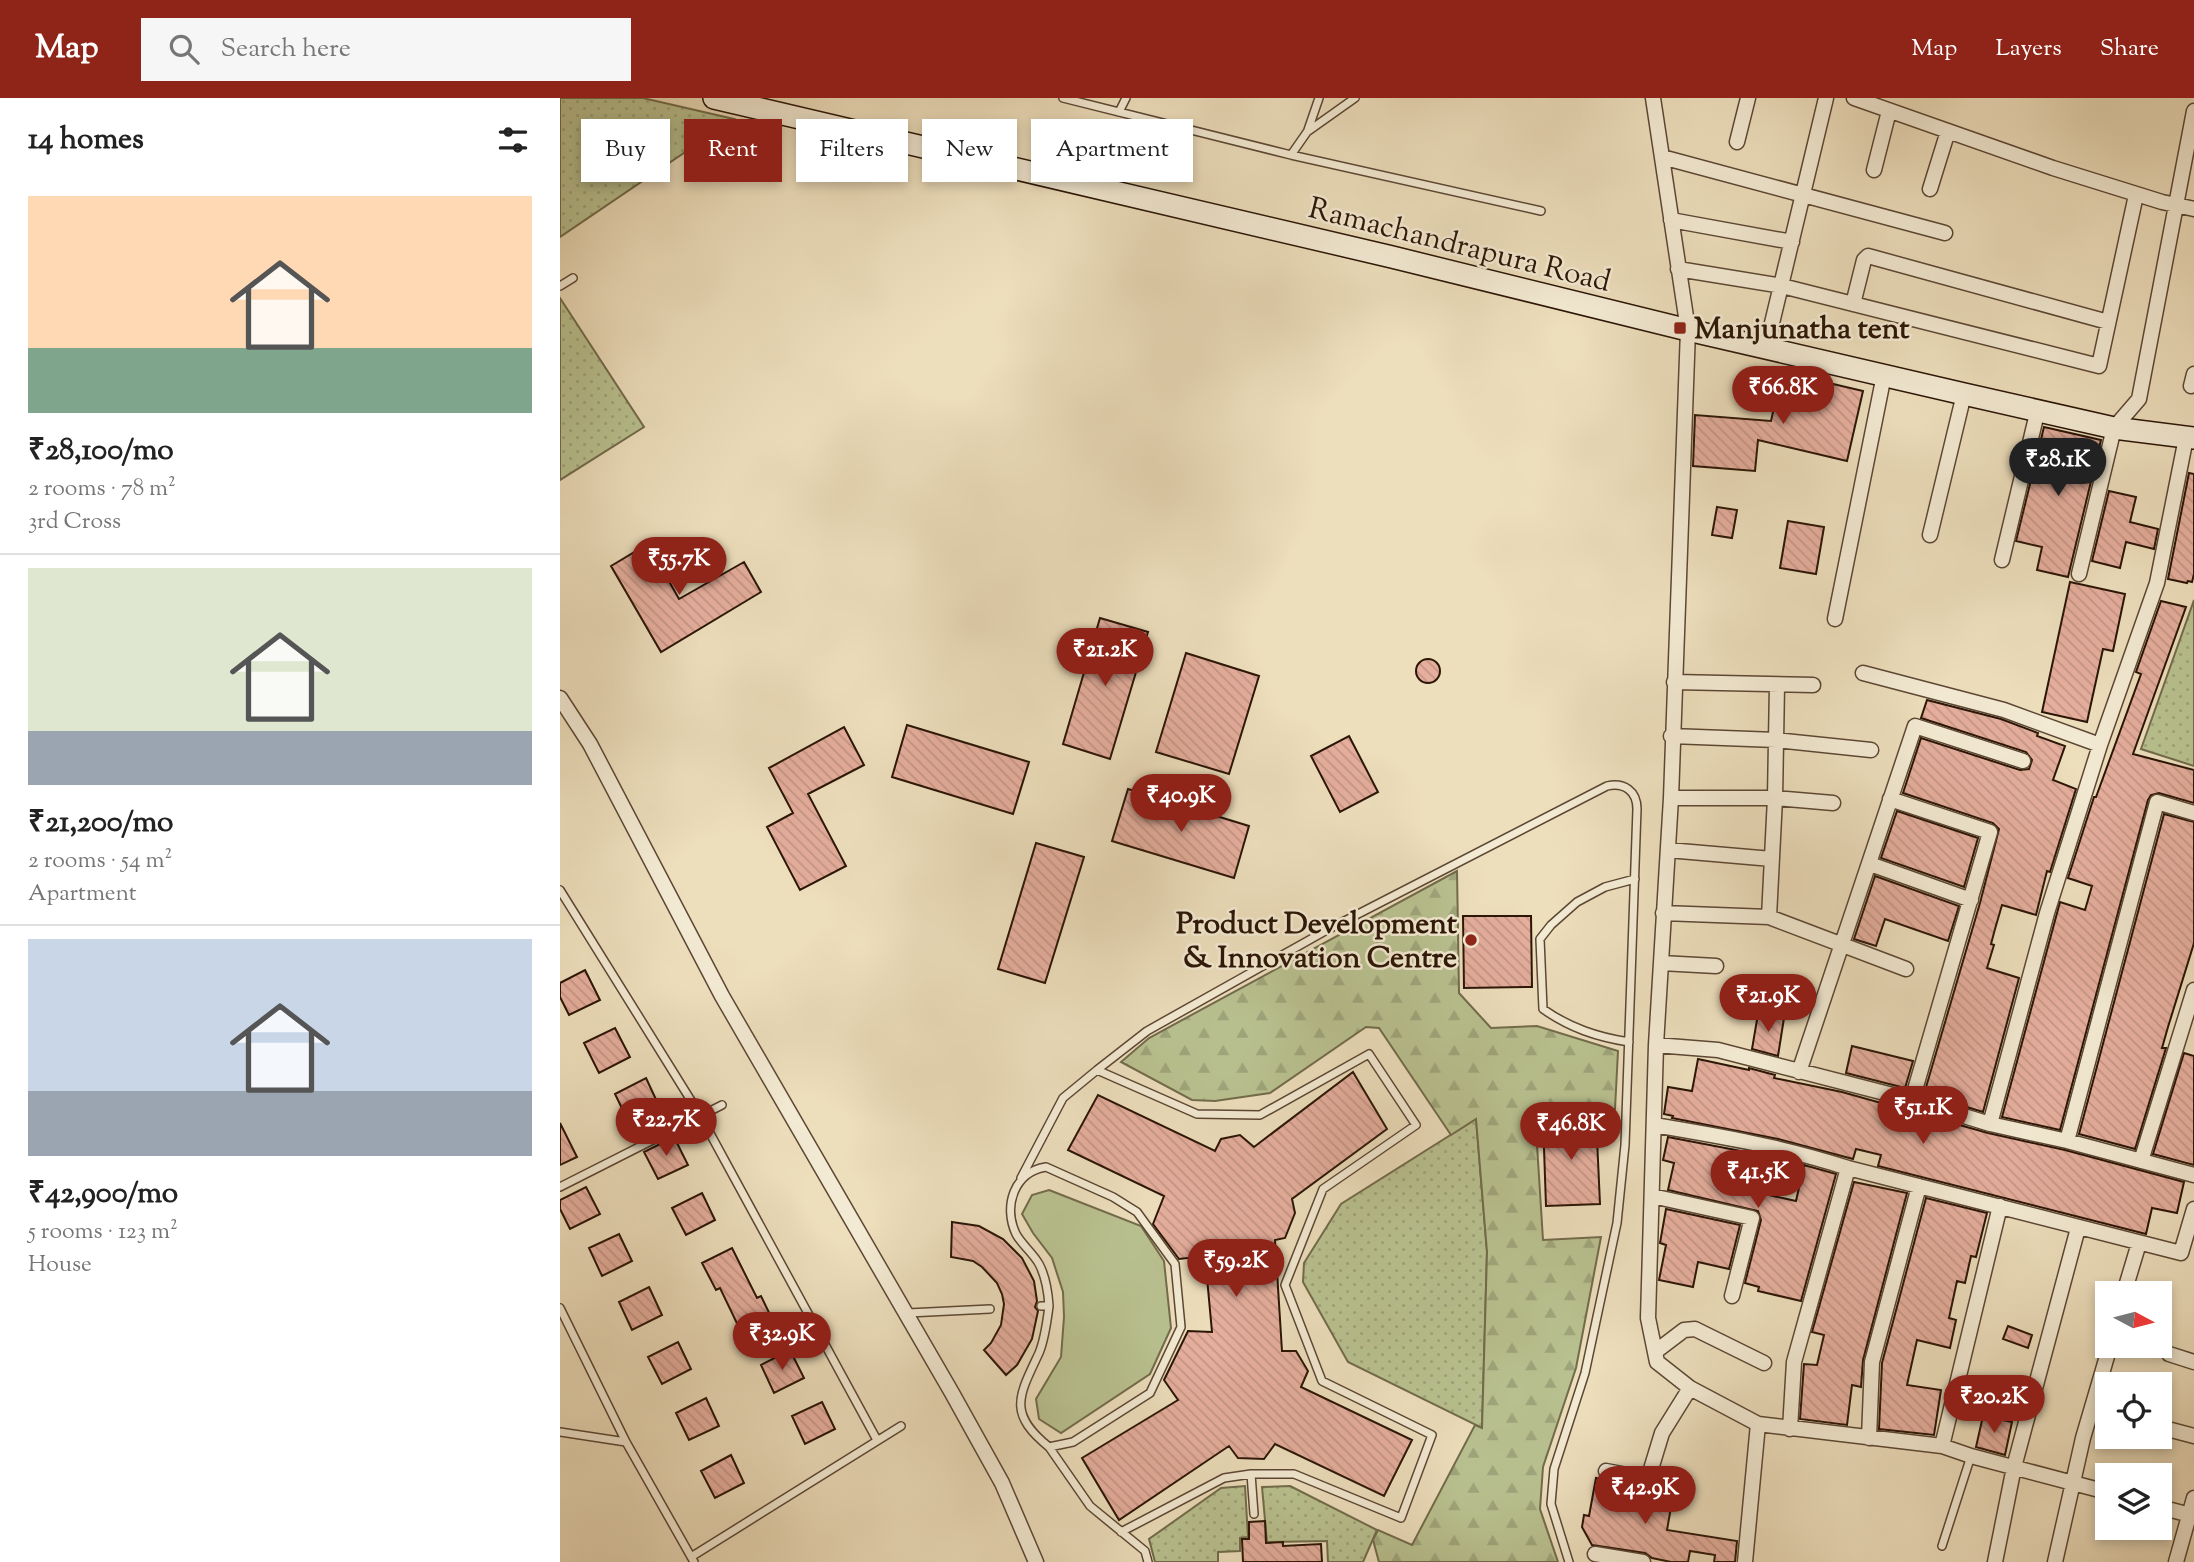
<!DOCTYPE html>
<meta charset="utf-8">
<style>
:root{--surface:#fff;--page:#f6f6f6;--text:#222;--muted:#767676;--line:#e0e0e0;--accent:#8f2418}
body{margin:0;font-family:"Sorts Mill Goudy",serif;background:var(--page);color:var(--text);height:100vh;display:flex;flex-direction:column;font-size:26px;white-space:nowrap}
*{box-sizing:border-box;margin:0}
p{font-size:23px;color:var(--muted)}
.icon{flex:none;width:38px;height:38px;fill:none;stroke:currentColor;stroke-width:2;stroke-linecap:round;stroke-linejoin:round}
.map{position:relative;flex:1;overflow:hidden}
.side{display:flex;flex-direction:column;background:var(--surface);width:560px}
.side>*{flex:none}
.hud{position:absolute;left:21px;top:21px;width:665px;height:63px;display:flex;gap:14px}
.needle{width:46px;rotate:97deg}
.controls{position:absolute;left:1535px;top:1183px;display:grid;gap:14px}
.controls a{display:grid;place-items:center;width:77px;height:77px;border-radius:0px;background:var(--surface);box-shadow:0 4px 10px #0003;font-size:35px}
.price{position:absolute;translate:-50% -60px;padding:0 16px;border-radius:24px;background:var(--accent);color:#fff;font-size:23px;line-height:46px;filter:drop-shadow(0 2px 4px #0008)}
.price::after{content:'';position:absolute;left:50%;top:42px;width:21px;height:16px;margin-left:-10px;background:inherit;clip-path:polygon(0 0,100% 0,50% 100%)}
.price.on{background:#222;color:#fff}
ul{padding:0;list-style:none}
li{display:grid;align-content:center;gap:14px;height:371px;padding:0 28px}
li+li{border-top:2px solid var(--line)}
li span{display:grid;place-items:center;height:217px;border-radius:0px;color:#555}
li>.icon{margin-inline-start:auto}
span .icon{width:126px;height:126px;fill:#fffc;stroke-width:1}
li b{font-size:30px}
h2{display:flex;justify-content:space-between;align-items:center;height:84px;padding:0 28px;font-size:30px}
.pill{padding:0 24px;border-radius:0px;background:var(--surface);box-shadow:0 4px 10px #0003;font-size:24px;line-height:63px}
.pill.on{background:var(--accent);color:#fff}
header{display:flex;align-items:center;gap:42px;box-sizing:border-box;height:98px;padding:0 35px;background:var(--accent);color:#fff}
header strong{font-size:33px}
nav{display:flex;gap:38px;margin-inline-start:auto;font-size:24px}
.search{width:490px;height:63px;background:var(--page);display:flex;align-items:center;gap:18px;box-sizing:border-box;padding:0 24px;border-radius:0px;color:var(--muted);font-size:26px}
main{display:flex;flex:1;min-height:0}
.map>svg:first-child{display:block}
.grass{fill:url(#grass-dots);stroke:#726b4b;stroke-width:2}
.forest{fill:url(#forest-firs);stroke:#726b4b;stroke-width:2}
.garden{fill:#b9c190;stroke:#726b4b;stroke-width:2}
.building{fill:url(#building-back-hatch);stroke:#2b1506;stroke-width:2}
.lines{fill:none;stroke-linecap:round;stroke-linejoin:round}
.lane-casing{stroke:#5c4734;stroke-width:10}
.street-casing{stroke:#5c4734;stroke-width:17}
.secondary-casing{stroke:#2b1506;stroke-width:24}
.lane{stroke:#f3ead3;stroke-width:7}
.street{stroke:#f3ead3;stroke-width:14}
.secondary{stroke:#f3ead3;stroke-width:21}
.poi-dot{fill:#8f2418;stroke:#f3ead3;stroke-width:2.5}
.labels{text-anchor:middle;stroke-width:5;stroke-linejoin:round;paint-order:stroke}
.street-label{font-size:30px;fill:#2b1506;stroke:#f3ead3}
.poi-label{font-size:30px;font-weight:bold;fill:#2b1506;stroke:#f3ead3;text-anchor:start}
</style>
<header>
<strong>Map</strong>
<div class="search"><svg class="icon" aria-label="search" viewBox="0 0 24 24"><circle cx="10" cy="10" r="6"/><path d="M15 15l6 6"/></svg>Search here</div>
<nav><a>Map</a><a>Layers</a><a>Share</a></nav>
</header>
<main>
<section class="side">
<h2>14 homes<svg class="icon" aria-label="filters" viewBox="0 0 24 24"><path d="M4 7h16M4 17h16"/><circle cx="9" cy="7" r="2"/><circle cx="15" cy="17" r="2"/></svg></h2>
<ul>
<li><span style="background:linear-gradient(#ffd9b3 70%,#7fa58c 0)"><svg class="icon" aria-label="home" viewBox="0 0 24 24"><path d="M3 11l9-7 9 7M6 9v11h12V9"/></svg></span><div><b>₹28,100/mo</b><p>2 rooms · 78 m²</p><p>3rd Cross</p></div></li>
<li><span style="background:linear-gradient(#dfe7d0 75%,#9aa5b1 0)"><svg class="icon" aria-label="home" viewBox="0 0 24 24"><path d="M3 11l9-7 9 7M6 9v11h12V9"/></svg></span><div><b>₹21,200/mo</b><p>2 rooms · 54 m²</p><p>Apartment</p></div></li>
<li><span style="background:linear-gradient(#c9d6e8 70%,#9aa5b1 0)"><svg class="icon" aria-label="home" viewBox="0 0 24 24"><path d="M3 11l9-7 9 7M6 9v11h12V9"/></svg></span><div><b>₹42,900/mo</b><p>5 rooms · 123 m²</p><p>House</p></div></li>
</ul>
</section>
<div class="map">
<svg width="1634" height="1464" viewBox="0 0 1634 1464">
<defs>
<pattern id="grass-dots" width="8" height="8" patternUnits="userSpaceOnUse" patternTransform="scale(1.75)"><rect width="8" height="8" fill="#b9c190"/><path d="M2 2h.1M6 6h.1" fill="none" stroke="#9fa57b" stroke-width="1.8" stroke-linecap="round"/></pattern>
<pattern id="forest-firs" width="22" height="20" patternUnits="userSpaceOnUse" patternTransform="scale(1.75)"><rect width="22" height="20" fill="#b9c190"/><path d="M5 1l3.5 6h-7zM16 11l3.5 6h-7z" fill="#9fa57b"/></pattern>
<pattern id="building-back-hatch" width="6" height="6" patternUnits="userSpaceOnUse" patternTransform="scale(1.75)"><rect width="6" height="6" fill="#e5ae9d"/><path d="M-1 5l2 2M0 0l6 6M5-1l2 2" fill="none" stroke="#c59586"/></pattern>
</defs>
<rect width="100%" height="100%" fill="#eddebc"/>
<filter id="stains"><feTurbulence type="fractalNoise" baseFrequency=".00286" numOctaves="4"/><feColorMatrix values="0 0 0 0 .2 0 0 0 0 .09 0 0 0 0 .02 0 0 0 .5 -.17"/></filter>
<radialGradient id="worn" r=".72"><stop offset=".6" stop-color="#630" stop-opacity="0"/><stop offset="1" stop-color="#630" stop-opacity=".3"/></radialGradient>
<path class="grass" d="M0,0h83l91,21 -174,118z
M0,200l84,129 -84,53z
M1634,502v166l-53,-17z
M916,1021l11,133 -5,176 -134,-66 -45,-80 1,-19 37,-59z
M685,1388l3,51 -8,1v13l-22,1v10h-63l-6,-23 72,-51z
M730,1388l87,44 -14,32h-35l-1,-21 -60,1 -5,-55z"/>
<path class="forest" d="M897,773l2,122 32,35 46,-2 81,25 -3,58 -80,4 8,127 58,-3 -25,131 -33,99 -3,42 18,53h-179l-6,-22 5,-10 34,15 63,-120 7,3 5,-176 -11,-133 -25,16 -72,-107 -13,-1 -96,66 -55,8 -23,-1 -71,-38 28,-24z"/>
<path class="garden" d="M489,1092l92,36 23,35 7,67 -21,46 -89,59 -22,-14 -3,-20 25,-42 3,-40 -1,-25 -11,-34 -19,-25 -11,-19 10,-19z"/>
<path class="building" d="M1222,274l81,19 -16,70 -89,-21 -3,31 -62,-5 2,-51 76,6z
M1484,329l57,13 -33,137 -31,-7 5,-23 -26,-6z
M1629,375l5,1v100l-2,8 -4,-1 -1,2 -19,-4z
M1549,393l27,6 -6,25 28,7 -4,20 -28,-7 -6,26 -28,-7z
M1157,409l20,3 -5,28 -20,-3z
M1228,423l36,6 -8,47 -36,-6z
M88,446l31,55 65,-37 17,30 -100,60 -50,-86z
M1510,484l55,12 -12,57 -10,-2 -16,73 -45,-10z
M1601,503l25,6 -53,147 61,16v33l-35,-10 -8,2 -3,5 -88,330 -58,-13 58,-215 25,8 7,-24 -24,-8 26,-81h2l45,-123 -5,-2z
M540,520l48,14 -38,127 -47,-15z
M626,555l73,23 -30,98 -73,-22z
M856 573a12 12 0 1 1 24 0a12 12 0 1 1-24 0Z
M1367,602l74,19 37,14 -1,3 28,10 -12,34 23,9 -26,83 -3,-1 -11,44 -34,-10 -7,24 -4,15 3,1 -7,23 32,10 -36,134 -59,-18 56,-191 19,-74 -6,-6 -90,-30 18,-55 99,32 9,-1 3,-9 -6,-8 -105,-34z
M347,627l122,37 -16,52 -121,-37z
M284,629l20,38 -56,29 38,72 -46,24 -33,-63 26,-14 -24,-45z
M789,638l29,56 -38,20 -29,-56z
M568,691l121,37 -15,52 -122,-37z
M1337,713l81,27 -14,49 -83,-29z
M1604,716l30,8v121l-26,84 -6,21h4l-31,101 -56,-15z
M476,745l48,14 -39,126 -47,-14z
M1315,778l84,30 -11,35 -63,-22 -9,27 -22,-7z
M903,818h68l1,71 -68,1z
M25,872l15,30 -31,15 -9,-18v-14z
M1198,916l26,4 -6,38 -26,-7z
M55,930l15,29 -31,16 -15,-30z
M1292,948l61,15 -8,27 -59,-15z
M1624,955l10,3v109l-41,-11z
M1138,961l51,11v-2l26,7 -1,3 68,14 146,41 77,17 119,32 -7,31 -25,-5 -6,26 -268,-68 3,-11 -25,-6 -3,10 -75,-20 -106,-21 1,-2 -9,-2 4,-27 24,4z
M793,974l34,57 -95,70 3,14 -10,25 -10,2 7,111h14l12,20 -7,16 111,53 -28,56 -109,-52 -11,15 -26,-1 -9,-12 -110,74 -37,-62 96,-58 -14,-20 24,-49 24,1 -7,-76 -26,3 -26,-35 11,-28 -96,-46 30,-55 117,56 6,-12 19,-4 14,12z
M86,980l14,30 -31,15 -14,-29z
M1036,1019l4,87 -54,2 -3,-87z
M0,1025l17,34 -17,8z
M114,1039l14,28 -30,14 -14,-27z
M1108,1039l94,18 -7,37 41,9 8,-36 32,9 -35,127 -43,-10 1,-4 -14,-4 16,-63 -3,-9 -90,-21 6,-27 -11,-3z
M1294,1084l53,11 -44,167 -2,27 -9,-2 -5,40 -47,-6 4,-55 13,1 7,-30 -12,-3z
M26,1089l14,27 -30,15 -10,-20v-9z
M142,1095l13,27 -29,15 -14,-27z
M1366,1100l61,15 -11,44 -5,-1 -6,27 -8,-2 -8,37 7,2 -6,28 -33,-8 -10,45 34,5 -7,45 -55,-6 3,-66z
M1106,1111l74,16 -11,44 -31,-7 -5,25 -34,-7 7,-35 -6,-2z
M392,1124l27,4 24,13 19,19 12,23 3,20 -2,6 3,4 -6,28 -15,26 -11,10 -22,-25 7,-7 10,-18 3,-21 -2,-10 -5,-11 -15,-16 -9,-6 -22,-4z
M59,1136l13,27 -30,15 -13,-28z
M172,1150l25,50 4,-2 13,27 -30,15 -24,-50 -4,2 -14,-27z
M89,1189l13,28 -30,15 -13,-28z
M1448,1228l24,9 -4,13 -25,-9z
M118,1244l13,27 -29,15 -14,-27z
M230,1252l14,28 -30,15 -13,-28z
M146,1300l13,28 -30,14 -13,-27z
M262,1304l13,27 -30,15 -13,-28z
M1423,1318l29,6 -7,33 -29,-8z
M171,1357l13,28 -29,15 -14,-27z
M1036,1380l77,18 -6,34 70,11 -2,21h-21l1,-7 -25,-4 -2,11h-17l-19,-4 -7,-5 -53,-8 -10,-18 2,-12 5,1z
M705,1423l1,22 17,-1v4l38,-2 1,18h-79l-1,-23h7v-17z"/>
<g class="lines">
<defs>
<path id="lane" d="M503,0l228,57 250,56
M559,14l7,-14
M748,32l11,-32
M731,57l16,-23 48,-34
M0,188l13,-8
M0,792l140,225 177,325
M1069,944c-32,-5 -59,-14 -86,-33l-3,-70 11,-14 26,-23 28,-15 30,-8
M537,972l50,-39 180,-101 280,-144c17,-4 30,5 30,23l-12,336 -8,78 -32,150 -31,96 -3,35 18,58
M461,1080l42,-80 34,-28 100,44 63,1 109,-61 47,71 -93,64 -38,96 37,96 110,54 -31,83 -107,-44h-43l-27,4 -103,54
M0,1089l162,-82
M481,1208h8c-1,-15 -3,-29 -10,-42 -6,-11 -17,-19 -23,-30 -13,-28 -2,-62 30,-67l67,30 24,15 38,52 6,63 -31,66 -77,49 -24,5c-42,-34 -30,-51 -10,-94 6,-14 8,-32 10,-47
M0,1210l66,134 68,120
M348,1215l82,-4
M0,1334l66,10
M489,1349l41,59 55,45 3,11
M691,1376l3,40
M1382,1448l29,-90
M131,1459l210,-131"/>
<path id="street" d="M1093,0l35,232 -17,468 -15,247 -8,273 9,44 33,26 68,36 -13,138
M1294,0l199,70 109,34 32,7
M1177,44l11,-44
M1102,59l283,76
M1314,72l15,-59
M1370,91l18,-58
M1111,122l121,22
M1118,171l104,17 317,80 37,-171
M1293,206l11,-44 4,-4 240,66
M1206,250l60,-250
M1631,288l3,-12
M1370,437l34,-141
M1442,462l36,-151
M1519,476l35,-146 25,-29 55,-288
M1275,521l49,-244
M1303,575l141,37 96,35
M1114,584l139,3
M0,600l30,46 132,252 230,397 50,90 34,79
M1111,638l105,4 95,10
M1111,700h104l58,5
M1330,701l100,33 -78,268
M1108,752l104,9
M1310,766l101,36
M1103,815l106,4 137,52
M1209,819l6,-119 2,-113
M1101,865l55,3
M1096,947l62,5 194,50 78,24 77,17 127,34
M1239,974l116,-346 108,35
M1430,1026l57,-211 53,-168 57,-162 29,-145
M1094,1027c66,11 130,22 194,43l333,85 13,-44
M1507,1043l90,-339 37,11
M1581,1063l53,-171
M1092,1098l100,22 -20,78
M1564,1195l15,-50
M1095,1254l29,-22 11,-1 69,34
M1609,1256l25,8
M1198,1326l184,22 29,10 136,36
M1600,1329l34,9
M1230,1331l4,-67 54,-194
M1309,1340l3,-76 47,-176
M1382,1348l58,-240
M1046,1373l42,8
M1119,1390l-29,-6 -2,-3 14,-46 28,-45
M1600,1409l34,9
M1035,1456l48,8
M1435,1464l19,-95 64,-239
M1495,1464l28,-124 27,-92
M1616,1464l18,-64"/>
<path id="secondary" d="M154,0l678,159 296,73 276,64 150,34 80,10"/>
</defs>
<use href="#lane" class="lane-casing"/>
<use href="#street" class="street-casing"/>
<use href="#secondary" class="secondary-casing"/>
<use href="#lane" class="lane"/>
<use href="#street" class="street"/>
<use href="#secondary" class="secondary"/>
</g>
<g class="poi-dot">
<rect x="1113" y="223" width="14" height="14" rx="3.5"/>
<circle cx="911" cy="842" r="7"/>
</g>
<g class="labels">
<g class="street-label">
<text transform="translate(900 146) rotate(14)" y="10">Ramachandrapura Road</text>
</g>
<g class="poi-label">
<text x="1134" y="240">Manjunatha tent</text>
<text x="897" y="835" text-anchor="end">Product Development<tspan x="897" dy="34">&amp; Innovation Centre</tspan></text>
</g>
</g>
<rect width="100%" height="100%" filter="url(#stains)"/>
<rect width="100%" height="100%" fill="url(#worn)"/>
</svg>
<div class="controls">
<a><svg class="needle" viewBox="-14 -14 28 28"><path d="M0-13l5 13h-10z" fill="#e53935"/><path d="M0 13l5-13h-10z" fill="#767676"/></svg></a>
<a><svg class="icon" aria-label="locate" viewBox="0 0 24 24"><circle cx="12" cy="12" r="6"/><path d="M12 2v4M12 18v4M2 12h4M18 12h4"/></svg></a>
<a><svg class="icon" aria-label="layers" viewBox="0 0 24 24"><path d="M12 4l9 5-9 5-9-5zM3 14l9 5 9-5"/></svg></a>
</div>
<b class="price" style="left:1223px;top:328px">₹66.8K</b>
<b class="price on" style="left:1498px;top:400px">₹28.1K</b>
<b class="price" style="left:119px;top:499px">₹55.7K</b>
<b class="price" style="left:545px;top:590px">₹21.2K</b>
<b class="price" style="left:621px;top:736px">₹40.9K</b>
<b class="price" style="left:1208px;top:936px">₹21.9K</b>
<b class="price" style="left:1363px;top:1048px">₹51.1K</b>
<b class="price" style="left:106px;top:1060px">₹22.7K</b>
<b class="price" style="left:1011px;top:1064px">₹46.8K</b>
<b class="price" style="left:1198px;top:1112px">₹41.5K</b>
<b class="price" style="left:676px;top:1201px">₹59.2K</b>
<b class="price" style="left:222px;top:1274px">₹32.9K</b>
<b class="price" style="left:1434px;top:1337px">₹20.2K</b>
<b class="price" style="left:1085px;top:1428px">₹42.9K</b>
<div class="hud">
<a class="pill">Buy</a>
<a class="pill on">Rent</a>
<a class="pill">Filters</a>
<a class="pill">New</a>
<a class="pill">Apartment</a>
</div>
</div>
</main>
